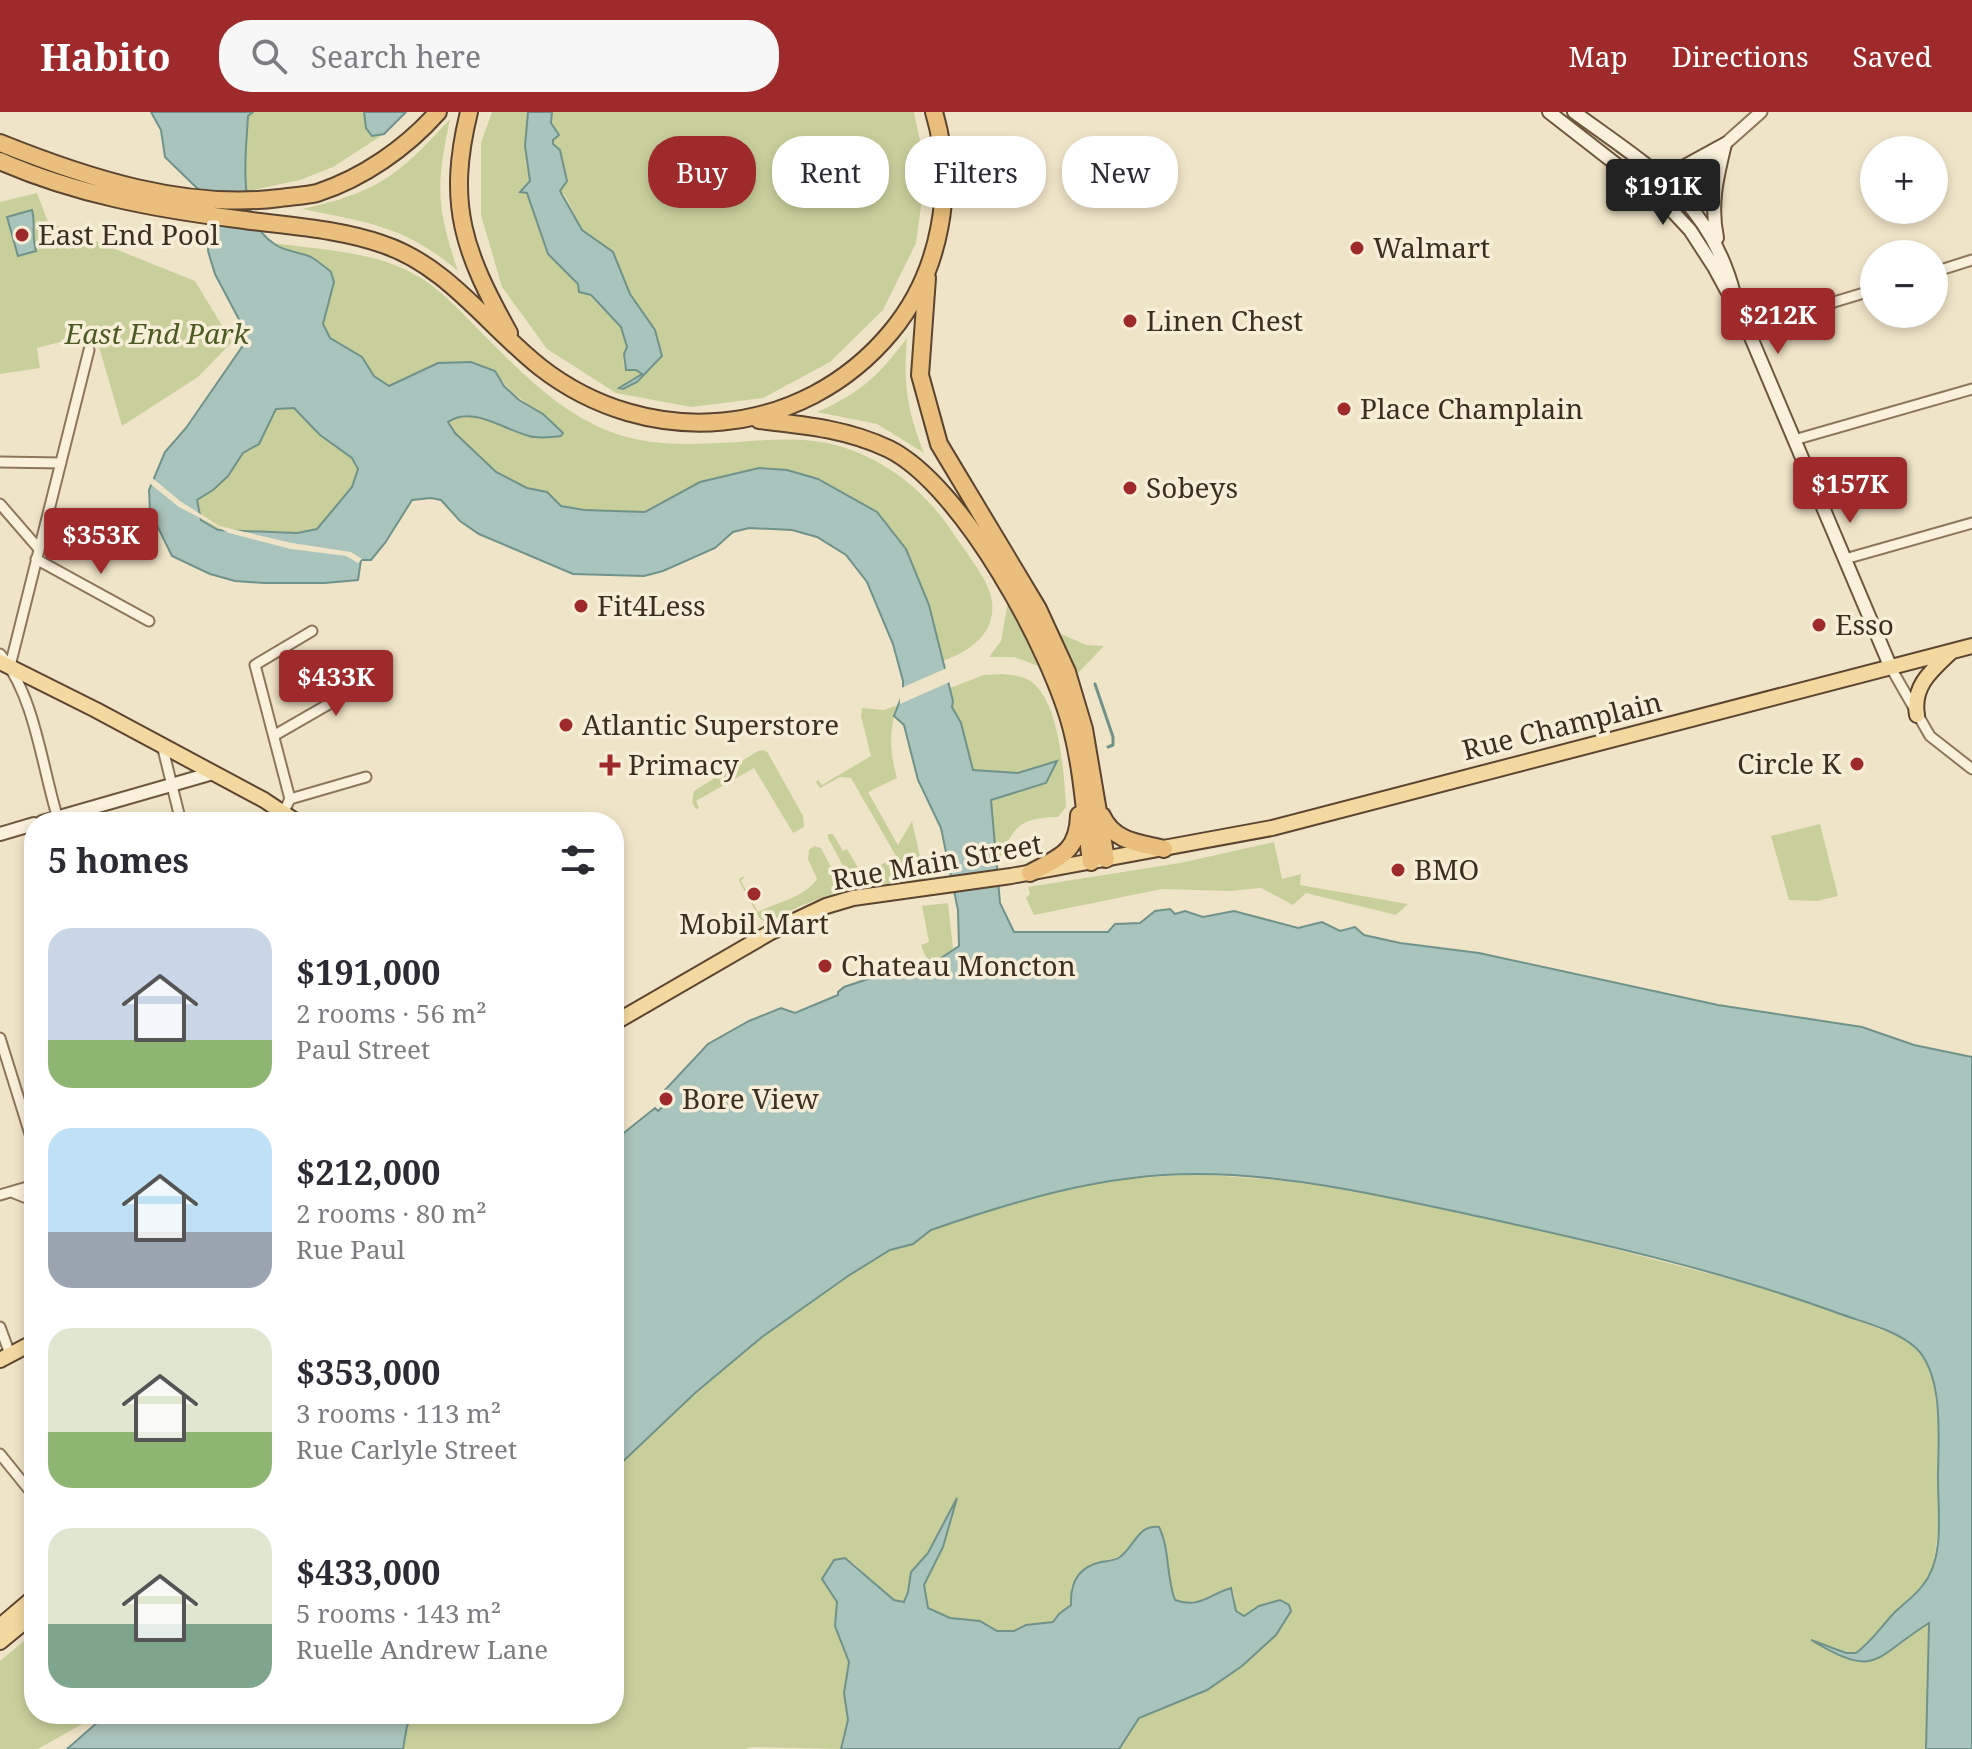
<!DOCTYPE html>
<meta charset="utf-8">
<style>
:root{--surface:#fff;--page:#f7f7f7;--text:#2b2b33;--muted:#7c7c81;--accent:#9e2a2b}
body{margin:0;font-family:"Noto Serif",serif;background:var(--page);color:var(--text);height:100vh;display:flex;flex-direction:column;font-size:30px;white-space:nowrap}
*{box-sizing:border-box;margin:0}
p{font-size:26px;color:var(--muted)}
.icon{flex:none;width:44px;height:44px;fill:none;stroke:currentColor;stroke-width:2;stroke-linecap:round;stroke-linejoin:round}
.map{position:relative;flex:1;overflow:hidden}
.panel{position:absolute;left:24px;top:700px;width:600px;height:912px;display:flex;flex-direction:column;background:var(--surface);border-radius:32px;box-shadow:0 4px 12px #0003}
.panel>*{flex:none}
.banner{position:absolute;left:648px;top:24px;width:760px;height:72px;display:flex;gap:16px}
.fabs{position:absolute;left:1860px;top:24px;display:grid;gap:16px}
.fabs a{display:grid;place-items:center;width:88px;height:88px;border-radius:50%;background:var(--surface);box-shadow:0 4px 12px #0003;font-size:40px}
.price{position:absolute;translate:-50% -68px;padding:0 18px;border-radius:8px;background:var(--accent);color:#fff;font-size:26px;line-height:52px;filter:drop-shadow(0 2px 4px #0008)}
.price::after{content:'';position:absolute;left:50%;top:48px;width:24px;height:18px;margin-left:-12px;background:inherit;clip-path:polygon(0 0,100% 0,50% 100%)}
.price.active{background:#222;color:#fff}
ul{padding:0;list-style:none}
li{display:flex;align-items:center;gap:24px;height:200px;padding:0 24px}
li span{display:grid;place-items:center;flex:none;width:224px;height:160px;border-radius:24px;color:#555}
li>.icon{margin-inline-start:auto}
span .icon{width:96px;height:96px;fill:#fffc;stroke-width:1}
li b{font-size:34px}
h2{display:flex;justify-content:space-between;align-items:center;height:96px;padding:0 24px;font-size:34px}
.tag{padding:0 28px;border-radius:32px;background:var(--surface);box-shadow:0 4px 12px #0003;font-size:28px;line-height:72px}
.tag.active{background:var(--accent);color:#fff}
header{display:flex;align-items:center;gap:48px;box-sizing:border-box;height:112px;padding:0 40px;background:var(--accent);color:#fff}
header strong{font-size:38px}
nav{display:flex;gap:44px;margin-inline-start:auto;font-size:28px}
.search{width:560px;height:72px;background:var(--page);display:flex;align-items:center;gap:20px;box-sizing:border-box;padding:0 28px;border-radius:32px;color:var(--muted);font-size:30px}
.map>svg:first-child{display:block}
.green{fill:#c9cf9b}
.water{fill:#a9c4bc;stroke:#6f938a;stroke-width:2;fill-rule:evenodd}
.pier{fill:#f0e4c8}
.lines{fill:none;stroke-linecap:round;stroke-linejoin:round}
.stream{stroke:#6f938a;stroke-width:3}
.minor-casing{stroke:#8d765c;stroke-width:13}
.tertiary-casing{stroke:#8d765c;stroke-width:15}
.secondary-casing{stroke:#6f573f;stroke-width:16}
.primary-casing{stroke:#5b4430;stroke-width:18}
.trunk-casing{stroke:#5b4430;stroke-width:20}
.minor{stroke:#faf1dc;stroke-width:9}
.tertiary{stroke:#faf1dc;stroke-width:11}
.secondary{stroke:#faf1dc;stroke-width:12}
.primary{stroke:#f3d9a0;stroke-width:14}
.trunk{stroke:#eabe7c;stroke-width:16}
.poi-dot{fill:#9e2a2b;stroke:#f7eed8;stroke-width:3}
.labels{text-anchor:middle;stroke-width:7;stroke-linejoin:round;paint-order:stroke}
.poi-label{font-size:28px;fill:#3d2e20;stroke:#f7eed8;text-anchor:start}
.park-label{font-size:28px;font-style:italic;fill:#4d5a26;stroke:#f7eed8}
.street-label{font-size:28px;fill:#3d2e20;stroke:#f7eed8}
</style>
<header>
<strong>Habito</strong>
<div class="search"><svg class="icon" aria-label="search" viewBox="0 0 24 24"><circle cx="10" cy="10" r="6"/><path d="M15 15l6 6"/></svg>Search here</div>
<nav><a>Map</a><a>Directions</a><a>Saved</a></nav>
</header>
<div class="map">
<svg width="1972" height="1637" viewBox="0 0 1972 1637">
<rect width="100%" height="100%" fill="#f0e4c8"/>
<path class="green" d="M253,0h111l2,16 6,8 12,-2 -51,33 -33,13 -56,12 4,-76z
M492,0h36l-3,34 5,35 -3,12 21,61 73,73 6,20c-4,8 -5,15 -1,23h11l5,4 -17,9v3l12,-5 25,-26 -7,-25 -25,-36 -17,-42 -31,-22 -17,-35 -5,-4 7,-11 -7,-30 -7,-6 -1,-32h362l12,58 -10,73 -33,67 -53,52 -67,36 -72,9 -75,-14 -69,-44 -45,-62 -21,-72v-72z
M450,7c-14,67 -14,87 8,152 -52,-45 -92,-49 -156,-62 75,-16 97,-34 148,-90z
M37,81l11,29 147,59 37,61 -34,35 -76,49 -27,-93 -58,15 3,20 -40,6v-172z
M273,131c47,7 105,8 146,34 21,12 38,31 55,48 43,43 88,93 149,111 37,11 76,8 114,6 22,-2 45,-3 67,-2 61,4 116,42 149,93 11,17 37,48 39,68 4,33 -22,50 -49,60l-14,-56 -23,-56 -29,-37 -59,-34 -31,-8 -87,13 -55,29 -61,-2 -23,-4 -14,-14 -20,-4 -31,-16 -41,-39 -7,-11c22,-16 60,7 83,15l12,-23c-20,-12 -35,-23 -48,-43l-57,-8 -49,23 -15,-9 -12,-20 -32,-19 -7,-14 11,-42 -24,-25 -18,-3z
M907,226c-4,47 0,71 17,115l-47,-29 -60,-12c44,-19 61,-36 90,-74z
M294,296l26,27 32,23 6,11 -6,18 -35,42 -20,4 -79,-3 -17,-10 -4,-21 16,-9 15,-14 15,-23 16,-9 17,-35z
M1008,490l33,65 -27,-10h-25l12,-16z
M1059,521l27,12 18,1 -28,29z
M1003,562c10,1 21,2 29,8 28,22 32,92 34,125l-8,10c-42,1 -44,11 -61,47l-6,-65 55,-15 11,-23 -39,12 -45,-3 -12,-47 -9,-16 -2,-19 34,-13z
M898,593c-10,26 -8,48 -1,73l-29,14 30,53 14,-24 13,58 -67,9 -7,-7 -23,-43v-4h5l10,17 4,-2 16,27 33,-20 -45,-78 -11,-1 -20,11 -4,-6 2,-2 4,5 49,-29 -10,-40 1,-8 22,2z
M764,638l4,3 35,63 1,11 -11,6 -39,-65 -58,33 3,7 -3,1 -4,-7 2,-11 64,-40z
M1820,712l18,72 -21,5 -28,-1 -18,-64z
M1274,730l8,37 19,-5 -1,11 108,19 -12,11 -90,-22 -13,12 -32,-17 -32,3 -67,-2 -128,26 -8,-17 4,-4 -2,-7 152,-24z
M814,734l7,2 20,38 -3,6 -40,15 -30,16 -8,-4 -21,-38 1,-3 5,-2 -4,5 17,31c19,-10 46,-14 59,-33l-9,-20 1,-9z
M948,791l5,46 -9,7 -17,4 -6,-15 8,-3 -7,-36z
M1197,1062l92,7 97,15 163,36 235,61 112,42 19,12 12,16 7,22 4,35v112l-5,36 -10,17 -26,25 -30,35 -11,8h-10l-28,-10c55,38 66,9 111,-20l-3,126h-807l20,-31 68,-28 35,-24 34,-31 15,-24 -31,-5 -16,10 -8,-5 -2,-18 -10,-3c-16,11 -30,17 -49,10l-4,-11 -7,-53 -26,-2 -17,22 -23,7 -27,23v19l-12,9 -6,8 -27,3 -12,6h-17l-17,-10 -30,-3 -22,-10 -4,-23 8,-15 23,-67 -27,50 -19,28 -1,11 -4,10 -10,-1 -42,-39 -24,6 -6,11 15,23 -2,24 14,37 -5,30 4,27 -7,29 -89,-2 -7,2h-342l4,-23 6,-12h201v-244l81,-77 67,-56 86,-61 42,-26 23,-6 18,-14 134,-42 45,-8z
M24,1529l10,8v65h66l-62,35h-38v-88z"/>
<path class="water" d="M151,0h102l-5,4c-2,40 -13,104 28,129 11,7 24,7 35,12 7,4 14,10 20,15l3,10 -11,42 7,14 32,19 12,19 15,10 49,-23 33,-1 24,9 9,15 15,14 24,14 20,19 -2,3c-10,1 -22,3 -32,0 -24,-6 -58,-31 -81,-14l7,11 41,39 31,16 20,4 14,14 23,4 61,2 55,-30 59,-14 28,2 31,9 59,33 29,37 23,56 24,96 -1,6 9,16 12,47 45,3 39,-12 -11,22 -55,17 9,103 14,29h94l7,-8 25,-1 15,-12 15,-2 5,5 10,-3 18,6 31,-6 64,17 24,-6 18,9 15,-4 9,8 36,8 79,10 239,52 144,22 52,18 58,12v692h-46l3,-126c-56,35 -51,57 -118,17l35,13h10c15,-11 25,-26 37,-39 10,-10 22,-18 30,-29 22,-27 15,-73 15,-106 0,-37 7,-103 -22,-131 -21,-19 -55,-26 -81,-36 -113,-41 -232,-68 -349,-94 -94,-20 -192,-44 -290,-44 -93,0 -178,26 -265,56l-18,14 -23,6 -42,26 -86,61 -67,56 -81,77v-323l8,-7 -2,-4 35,-28 3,3 12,-11 -6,-9 44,-47 41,-23 32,-13 14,5 43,-18v-3l6,-5 81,-27 8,-1 2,3 24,-16 -1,-36 -17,-82 -23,-48 -14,-55 -10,-9 9,-23v-12l-10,-37 -26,-62 -21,-27 -29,-18 -25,-7 -43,-2 -16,4 -18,16 -52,23 -19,5 -71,-2 -94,-40 -19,-13 -19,-21 -10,-2 -19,2 -27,43 -14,17h-10l-3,20 -33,3h-61l-29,-2 -25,-7 -38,-18 -22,-45 -1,-21 16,-38 21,-24 58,-84 -2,-19 -27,-51 -7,-23 4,-42 -9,-15 -38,-37 -4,-27zM294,296l26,27 32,23 6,11 -6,18 -35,42 -20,4 -79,-3 -17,-10 -4,-20 16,-10 15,-14 15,-23 16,-9 17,-35z
M364,0h42l-22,22 -12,2 -6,-8z
M528,0h24l-1,11 8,12 -6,5v4l7,6 7,31 -7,10 22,39 31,22 17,42 25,36 7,26 -25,26 -14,7 -4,-1 23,-14 -6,-4h-10l-2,-16 3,-7 -6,-20 -30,-32 -12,-3 -1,-8 -30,-30 -21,-61 -7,-1 10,-11 -5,-35z
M32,98c4,15 -1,23 4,41l-18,5 -11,-39z
M957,1386l-14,49 -19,38 4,23 22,10 30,3 17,10h17l12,-6 27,-3 6,-8 12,-9c-1,-22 7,-38 30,-43 6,-1 13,-1 19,-5 15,-11 17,-32 39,-30 11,22 7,50 16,73 24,9 35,-6 56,-12l5,23 8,5 15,-10 21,-6 9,5 2,6 -15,24 -34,31 -35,24 -68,28 -20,31h-278l7,-29 -4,-27 5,-31 -14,-36 2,-24 -15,-23 12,-19 11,-2 49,42 10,2 4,-10 3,-20 17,-19z
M107,1602h306l-6,12 -4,23h-336z"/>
<path class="pier" d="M150,364l30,25 39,25 73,17 59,9 11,7 -4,4 -12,-7 -55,-7 -62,-16 -50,-26 -31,-25z
M949,555l3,14 -52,23 -1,-15z"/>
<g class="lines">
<path class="stream" d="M1095,572l18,53v8l-5,2"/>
<defs>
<path id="minor" d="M1934,160l38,-12
M1747,216l127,-38
M1794,328l178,-51
M0,350l61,1
M0,392l39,45
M36,447l113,62
M1845,447l127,-36
M0,542c36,43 42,116 59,168
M10,554l79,-316
M1891,556l39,68 42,33
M275,623l106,-61
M162,633l19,77
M290,687l76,-22
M284,699l6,-12 -35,-134 57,-34
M0,926l34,109
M14,1081l20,8
M0,1083l34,-10
M0,1215l10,27
M0,1342l34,42"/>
<path id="tertiary" d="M1662,88l99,-88"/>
<path id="secondary" d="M1549,0l113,88 28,30 24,37 33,61 144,340
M1574,0c74,54 136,88 160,182
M1657,59l15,2 53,-29
M1717,126c-7,-34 0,-61 8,-94
M42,710l171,-49
M0,722l34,-10"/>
<path id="primary" d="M0,550l96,48 168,90 33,22
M1917,603c-5,-29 15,-45 34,-63
M614,911l157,-91 55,-26 27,-8 158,-22 261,-48 700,-182
M0,1248l34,-18
M0,1514l34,-29
M0,1530l34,-28"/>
<path id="trunk" d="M469,0c-23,93 -5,140 40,221
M0,31c87,35 185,67 280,55 12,-2 25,-2 37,-5 46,-15 89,-45 121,-81
M0,49c75,33 156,48 237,58 48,7 99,9 145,25 65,21 106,82 158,123 109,85 262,72 351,-35 50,-60 65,-146 43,-220
M927,166l-7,97 19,69 99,165 29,63 17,57 22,130
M759,308c45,5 88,9 130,29 74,37 163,202 183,281 11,43 13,88 19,132
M1102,704c12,26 38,27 62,33
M1030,761c30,-16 48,-21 49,-58"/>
</defs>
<use href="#minor" class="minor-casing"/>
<use href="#tertiary" class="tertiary-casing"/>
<use href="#secondary" class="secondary-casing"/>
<use href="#primary" class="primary-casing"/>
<use href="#trunk" class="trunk-casing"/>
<use href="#minor" class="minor"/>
<use href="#tertiary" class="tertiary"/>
<use href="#secondary" class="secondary"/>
<use href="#primary" class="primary"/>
<use href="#trunk" class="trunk"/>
</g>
<g class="poi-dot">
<circle cx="22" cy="123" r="8"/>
<circle cx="1357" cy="136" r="8"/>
<circle cx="1130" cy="209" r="8"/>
<circle cx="1344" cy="297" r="8"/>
<circle cx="1130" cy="376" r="8"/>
<circle cx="581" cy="494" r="8"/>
<circle cx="1819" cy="513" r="8"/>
<circle cx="566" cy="613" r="8"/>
<circle cx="1857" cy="652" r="8"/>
<path d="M606 641h8v8h8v8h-8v8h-8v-8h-8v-8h8z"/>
<circle cx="1398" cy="758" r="8"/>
<circle cx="754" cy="782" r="8"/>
<circle cx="825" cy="854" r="8"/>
<circle cx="666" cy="987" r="8"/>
</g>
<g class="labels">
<g class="poi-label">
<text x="38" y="133">East End Pool</text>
<text x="1373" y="146">Walmart</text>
<text x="1146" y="219">Linen Chest</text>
<text x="1360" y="307">Place Champlain</text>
<text x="1146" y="386">Sobeys</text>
<text x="597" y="504">Fit4Less</text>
<text x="1835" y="523">Esso</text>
<text x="582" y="623">Atlantic Superstore</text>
<text x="1841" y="662" text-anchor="end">Circle K</text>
<text x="628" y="663">Primacy</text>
<text x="1414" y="768">BMO</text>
<text x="754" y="822" text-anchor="middle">Mobil Mart</text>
<text x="841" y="864">Chateau Moncton</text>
<text x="682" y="997">Bore View</text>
</g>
<g class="park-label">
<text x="157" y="232">East End Park</text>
</g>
<g class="street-label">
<text transform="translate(1562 614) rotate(-14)" y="10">Rue Champlain</text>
<text transform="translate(937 750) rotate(-10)" y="10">Rue Main Street</text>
</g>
</g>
</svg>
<div class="fabs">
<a>+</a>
<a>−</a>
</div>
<b class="price active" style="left:1663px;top:115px">$191K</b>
<b class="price" style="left:1778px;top:244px">$212K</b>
<b class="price" style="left:1850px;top:413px">$157K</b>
<b class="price" style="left:101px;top:464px">$353K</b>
<b class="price" style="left:336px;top:606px">$433K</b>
<div class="banner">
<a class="tag active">Buy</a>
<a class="tag">Rent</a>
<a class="tag">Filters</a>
<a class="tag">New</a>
</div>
<section class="panel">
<h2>5 homes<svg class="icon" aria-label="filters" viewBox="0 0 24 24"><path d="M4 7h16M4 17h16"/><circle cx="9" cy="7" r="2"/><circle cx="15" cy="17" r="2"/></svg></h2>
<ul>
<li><span style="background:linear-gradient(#c9d6e8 70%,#8fb573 0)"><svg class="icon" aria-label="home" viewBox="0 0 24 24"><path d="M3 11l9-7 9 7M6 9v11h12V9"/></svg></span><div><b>$191,000</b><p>2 rooms · 56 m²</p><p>Paul Street</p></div></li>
<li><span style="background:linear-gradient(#bfe0f5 65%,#9aa5b1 0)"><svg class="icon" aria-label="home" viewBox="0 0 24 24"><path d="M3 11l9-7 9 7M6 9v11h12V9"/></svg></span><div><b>$212,000</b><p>2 rooms · 80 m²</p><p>Rue Paul</p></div></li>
<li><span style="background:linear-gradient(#dfe7d0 65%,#8fb573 0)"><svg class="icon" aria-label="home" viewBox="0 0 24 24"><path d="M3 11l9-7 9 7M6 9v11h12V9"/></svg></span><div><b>$353,000</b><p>3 rooms · 113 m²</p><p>Rue Carlyle Street</p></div></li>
<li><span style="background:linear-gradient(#dfe7d0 60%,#7fa58c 0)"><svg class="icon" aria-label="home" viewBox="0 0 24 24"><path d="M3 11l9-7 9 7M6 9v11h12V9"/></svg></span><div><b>$433,000</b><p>5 rooms · 143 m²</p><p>Ruelle Andrew Lane</p></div></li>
</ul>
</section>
</div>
